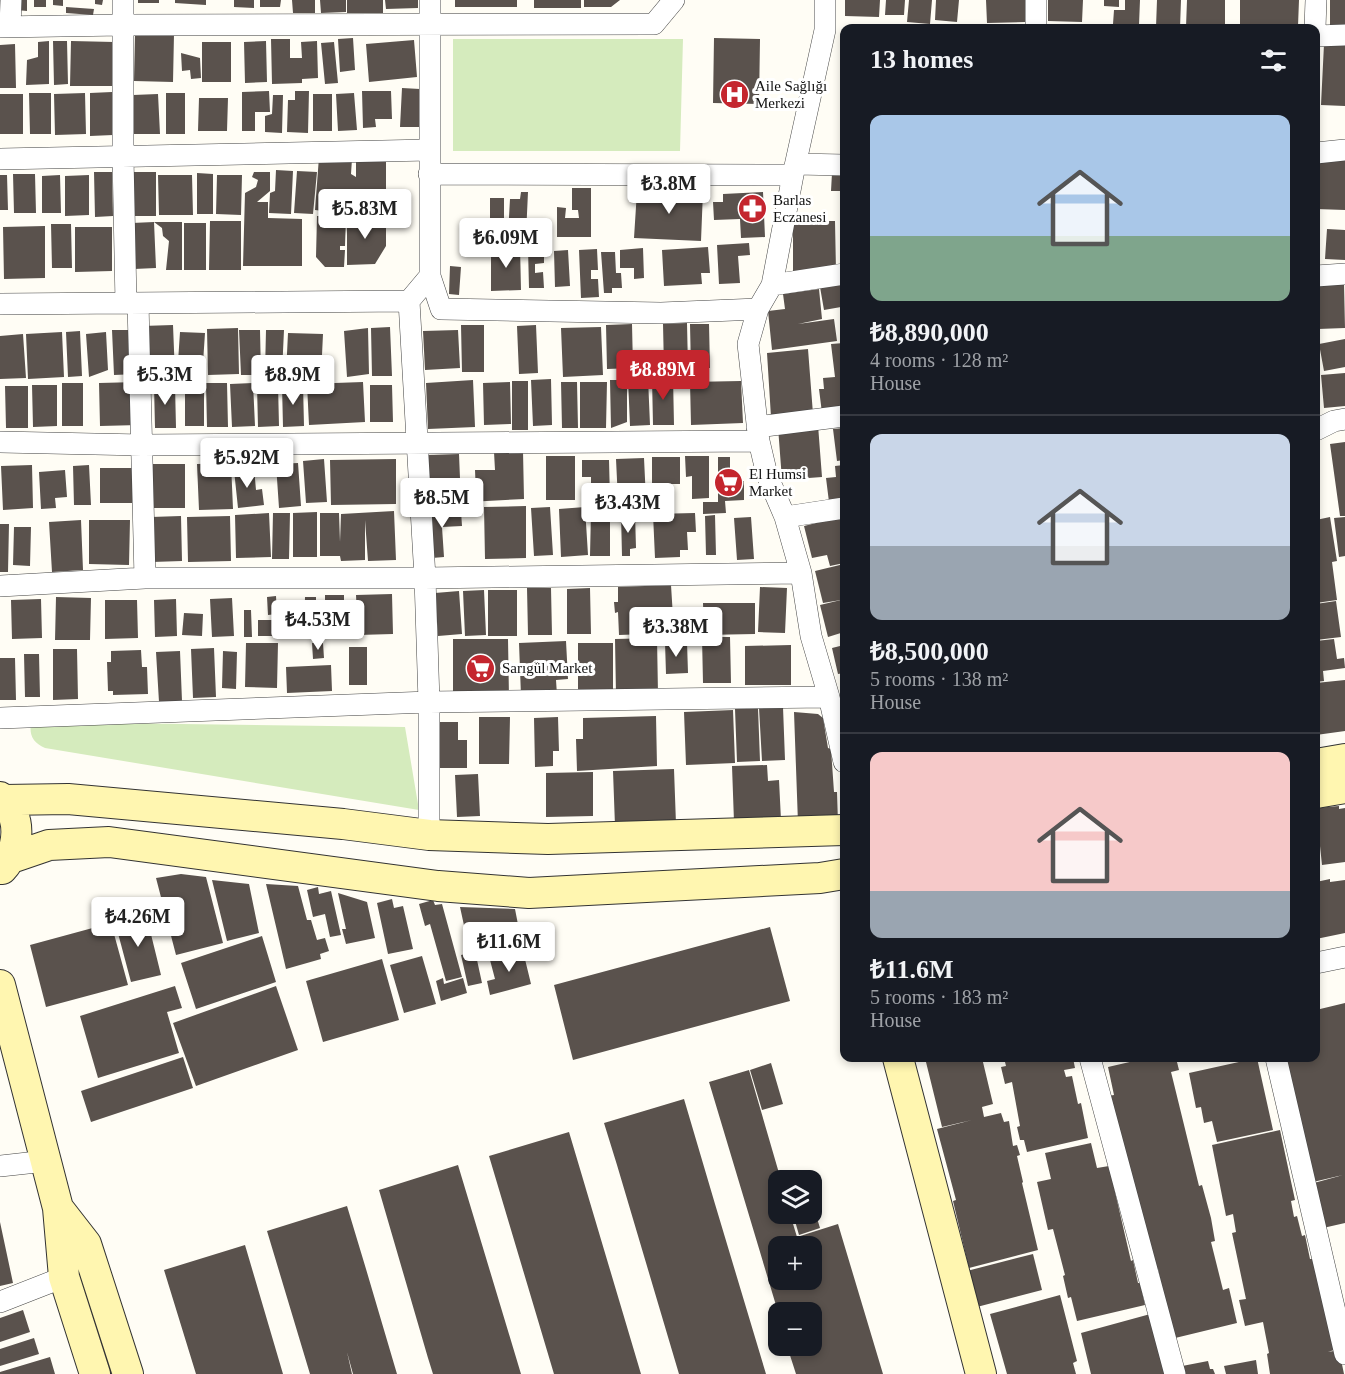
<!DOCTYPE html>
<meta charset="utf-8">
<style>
:root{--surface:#171b24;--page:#20242c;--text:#f1f3f6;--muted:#9ea1a6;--line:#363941;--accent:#c4262e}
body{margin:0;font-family:Georgia,serif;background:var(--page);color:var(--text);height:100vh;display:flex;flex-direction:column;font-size:22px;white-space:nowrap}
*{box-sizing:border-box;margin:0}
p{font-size:20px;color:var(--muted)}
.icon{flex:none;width:33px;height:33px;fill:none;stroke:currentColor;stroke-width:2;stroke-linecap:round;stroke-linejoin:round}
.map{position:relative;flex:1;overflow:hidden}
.details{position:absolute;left:840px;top:24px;width:480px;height:1038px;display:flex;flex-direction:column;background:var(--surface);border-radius:12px;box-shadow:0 3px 9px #0003}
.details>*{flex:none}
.tools{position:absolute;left:768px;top:1170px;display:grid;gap:12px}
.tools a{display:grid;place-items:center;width:54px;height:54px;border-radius:12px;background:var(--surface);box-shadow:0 3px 9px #0003;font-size:30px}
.price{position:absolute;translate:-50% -51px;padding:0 14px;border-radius:6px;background:#fff;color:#222;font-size:20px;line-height:39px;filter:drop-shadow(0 2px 3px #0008)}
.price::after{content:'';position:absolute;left:50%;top:36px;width:18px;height:14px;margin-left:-9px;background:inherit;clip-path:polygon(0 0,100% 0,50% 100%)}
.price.current{background:var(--accent);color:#fff}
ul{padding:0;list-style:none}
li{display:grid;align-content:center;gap:12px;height:318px;padding:0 30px}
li+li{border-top:2px solid var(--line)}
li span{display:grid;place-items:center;height:186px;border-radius:12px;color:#555}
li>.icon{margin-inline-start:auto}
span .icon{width:108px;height:108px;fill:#fffc;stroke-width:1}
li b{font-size:26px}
h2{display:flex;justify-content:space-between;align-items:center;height:72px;padding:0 30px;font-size:26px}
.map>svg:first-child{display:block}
.green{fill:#d5ebbd}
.building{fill:#5a524d;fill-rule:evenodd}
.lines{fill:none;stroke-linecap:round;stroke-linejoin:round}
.street-casing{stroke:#444;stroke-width:22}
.secondary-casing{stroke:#333;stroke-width:32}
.street{stroke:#fff;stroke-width:21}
.secondary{stroke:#fff6b0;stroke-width:30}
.labels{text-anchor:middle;stroke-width:6;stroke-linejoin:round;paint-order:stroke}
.poi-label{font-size:15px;fill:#111;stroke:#fff;text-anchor:start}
</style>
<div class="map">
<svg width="1345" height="1374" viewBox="0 0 1345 1374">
<rect width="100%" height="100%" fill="#fffdf5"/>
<path class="green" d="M453,39h230l-3,112h-227z
M31,722l374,5 14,83 -374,-62c-12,-6 -16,-12 -14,-26z"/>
<path class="building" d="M16,0h11v11l-11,-1z
M34,0h12v7h-12z
M53,0h10v6l-10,-1z
M95,0h8l-1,5 -7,-1z
M138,0h21v3h-21z
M175,0h31v5l-31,-2z
M234,0h20v8l-20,-1z
M260,0h21l-1,7h-20z
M292,0h23v13h-22z
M320,0h26v12l-25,1z
M347,0h36v13h-36z
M385,0h33v8l-32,1z
M455,0h62v7h-62z
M534,0h47v8h-47z
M584,0h36l-9,7h-27z
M845,0h35l-1,17 -34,-1z
M886,0h19l-1,15h-19z
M909,0h23l-2,24 -23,-2z
M936,0h23l-2,22 -22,-2z
M986,0h39v22l-38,1z
M1048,0h35l-1,22 -34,-1z
M1104,0h15v7l-15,-1z
M1125,0h15l-1,25 -26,-1 1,-14h11z
M1157,0h24l-1,28 -24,-1z
M1187,0h38v27h-39z
M1240,0h59l-1,26h-58z
M1330,0h15v27h-15z
M66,7l28,2 -1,6 -27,-2z
M135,33l39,1 -1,48 -39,-1z
M353,38l2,32 -15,2 -2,-33z
M714,38l46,1 -1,65 -46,-1z
M271,39h19v19h12l-1,-16 16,-1 1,37 -16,1v4l-30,1z
M414,40l3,37 -48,5 -3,-38z
M49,41v43l-23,1 1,-25 11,-3v-15z
M53,41h14l1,43 -14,1z
M71,41l43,1 -1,44h-43z
M266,41l1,41 -22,1 -1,-41z
M202,42h29v40h-29z
M334,42l4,41 -13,1 -4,-41z
M15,44l1,44h-16v-43z
M1324,44l21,1v61l-24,-1z
M181,53l19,5 1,20 -10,1 -1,-9 -8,1z
M402,88l18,1 -1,38h-19z
M269,91l1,21h-15v19h-13v-39z
M295,91h14l-1,42 -21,-1 1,-32h7z
M362,91h29l1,28h-17l1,8 -13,1z
M112,92l1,43 -23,1v-43z
M29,93h22v41h-21z
M85,93l1,41 -31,1 -1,-41z
M166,93h19v41h-19z
M354,93l3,37 -19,1 -2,-37z
M0,94h23v40h-23z
M158,94l2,40h-26l-1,-39z
M313,94h19v37h-19z
M273,95h10l-1,38 -17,-1v-16l7,-2z
M199,98h29l-1,33h-29z
M319,157l33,2 -1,15 5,3v-17h30v55h-52l-2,-3 -17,-2z
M1316,159l29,1v50l-29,-1z
M276,170l17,1 -2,43 -22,-1 1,-20 5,-2z
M297,171l20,1 -4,42 -19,-1z
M94,172h18l1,44 -18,1z
M134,172h22v44h-22z
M254,172h16v19l-13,11h11v16l34,1v47h-59l2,-73 11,-6 2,-7 -6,-3z
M197,173l16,1v40h-16z
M832,173h12v18h-13z
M13,174h22l1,39h-22z
M0,175h7l1,35h-8z
M60,175l1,38h-19v-37z
M89,175v40l-24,1v-40z
M158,175h34l1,40h-34z
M217,175h25l-1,40 -25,-1z
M572,188h19v49h-34v-30l9,1 -1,10h14l-1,-8h-6z
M637,191h66l-2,50 -67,-3z
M521,192h7l-2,43h-18l2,-36h10z
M763,192l2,45 -24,1 -1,-19 -26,1 -1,-18h10v-8z
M490,198h14v40h-14z
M317,216h29l-1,30h-5v4h5l-1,17h-19l-9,-10z
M347,218h39v28l-11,18 -28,1z
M210,221h31v49h-32z
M793,221h42l1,50h-43z
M154,222l2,46 -22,1 -2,-46 22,-1h28v48h-16l3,-29 -6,-5 -1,-8z
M184,223h22v47h-22z
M51,224h20l1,44h-20z
M45,226v52l-41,1 -1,-52z
M75,227h37v44l-37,1z
M1327,229l18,1v30l-20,-1z
M749,243l1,12 -12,1 2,27 -21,1 -2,-39z
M520,246l1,44 -30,1v-44z
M708,247l2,26h-9l1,11 -38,2 -2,-36z
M528,248h16v15l-9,1v9l8,-1 1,16h-15z
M643,248l1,30 -10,1v-11h-14v-18z
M597,249l1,21h-7v9h7l1,18 -18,1 -2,-48z
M568,250l2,36 -15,1 -1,-36z
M601,252h14l1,21h5l1,15h-10v5h-8z
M450,266l11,1 -2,28 -10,-1z
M1344,283l1,45 -27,1 -1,-44z
M844,284v39h-1l-2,-16 -17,3 -4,-23z
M819,289l3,30 -24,5 36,-5 3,22 -65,9 -4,-39 17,-2 -2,-15z
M687,323l1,45 -24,1 -1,-45z
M632,324l1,44 -26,1 -1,-44z
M690,324h19l1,44 -19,1z
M173,325l2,50 -31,1 -2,-50z
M461,325h23v47h-22z
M536,325l2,48 -19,1 -2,-48z
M390,327l2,49h-20l-1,-48z
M601,327l2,48 -40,2 -2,-49z
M238,328l1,46 -31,1 -1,-46z
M368,328l1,46 -22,3 -3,-46z
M112,330h24l1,44 -23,1z
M239,330h21l1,45h-20z
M266,330h18l-2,43 -17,-1z
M458,330l2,38 -35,2 -2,-39z
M80,331l2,45 -14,1 -2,-45z
M62,332l2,45 -36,2 -2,-45z
M106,332l2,38 -19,7 -3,-43z
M180,332l25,1 -2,30 -25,-1z
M288,333l35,1 -2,42 -35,-2z
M23,334l3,44 -26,1v-43z
M1345,339v28l-21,4 -5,-27z
M844,343v68l-22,2 -3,-24h5l-1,-11 12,-1 -4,-33z
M808,349l5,65 -42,3 -4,-64z
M1345,373v33l-21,2 -3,-33z
M673,377l1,48h-21l-1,-47z
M628,378h20l2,47 -20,1z
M551,379l1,46 -19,1 -2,-46z
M473,380l2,47 -47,2 -2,-46z
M610,380h17v42l-16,6z
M512,381h16v49h-16z
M741,381l2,42 -52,2 -1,-43z
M138,382l1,43 -39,1 -1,-43z
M363,382l2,40 -56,3 -2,-41z
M510,382l1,42 -27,1 -1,-42z
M561,382h16l1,46h-16z
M580,382h27l-1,46h-26z
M62,383h21v43h-21z
M206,383h21l1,44h-21z
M253,383l2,43 -23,1 -2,-43z
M185,384h19v42h-19z
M278,384l1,42 -21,1 -1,-42z
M303,384l1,42 -21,1 -1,-42z
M32,385h25v41l-24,1z
M154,385h21l1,43h-21z
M370,385h22l1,37h-23z
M5,386h23v42h-22z
M818,425l4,52 -40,3 -4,-53z
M844,428v32l-7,1 -4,-32z
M1345,442v74h-5l-10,-72z
M523,451l1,48 -56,3 -1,-8h9l-1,-24h20l-1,-18z
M459,454l2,49 -32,2 -2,-50z
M546,456h29v44h-29z
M685,456h24v42l-17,1v-23l-6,1z
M652,457h28v27h-9v16h-19z
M718,457h12v24h14v19l-19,1 1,12 -23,1v-12h15z
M644,458l2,42 -28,1 -2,-42z
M324,459l3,43 -21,1 -3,-42z
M396,459v45l-65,1 -1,-45z
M582,460h27l1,39h-19v-22h-9z
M231,463l2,46 -34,1 -2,-46z
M298,463l3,43 -22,2 -3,-44z
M152,464h33v44h-32z
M32,465l1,43 -30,2 -2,-44z
M89,465l2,40h-17l-1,-39z
M844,465v34l-15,3 -3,-24 10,-1 -1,-11z
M100,468h32v35h-32z
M254,468l2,22 6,-1 2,16 -26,3 -4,-38z
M65,470l2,27 -12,1 1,10 -15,1 -2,-37z
M526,506v52l-41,1 -1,-52z
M550,507l3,48 -19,1 -3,-48z
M585,507l3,48 -27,2 -2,-48z
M394,511l2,49 -28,1 -3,-41v40l-24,1 -1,-5h-20v-43h19l1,29 1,-28z
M461,511l1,15 -20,1 2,30 -12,1 -3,-45z
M591,511h19v45h-20z
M317,512v45h-24v-44z
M269,513l2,44 -35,1 -1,-43z
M273,513h17l-1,46h-17z
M695,513l1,19h-9l1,18h-8v7l-25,1 -2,-44z
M621,514h14l1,34 -6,1v7h-8z
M715,515l1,40h-10l-1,-39z
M181,516l1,45 -30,1 -1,-45z
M230,516l1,45 -43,1 -1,-45z
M844,516v47l-14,3 -3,-11 -15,3 -8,-32z
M751,517l3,42 -17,1 -3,-42z
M1330,517l7,44 -5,1 5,38 -21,3v-83z
M1345,517v39l-6,1 -5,-39z
M81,520l2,50 -31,2 -3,-50z
M89,520h41l-1,45 -40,-1z
M0,524h9l-1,48h-8z
M14,527h17l-1,39 -17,-1z
M844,564v68l-16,5 -8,-32 21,-5 -18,3 -8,-32z
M671,585l3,48 -55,2 -1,-23 -3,1 -1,-11h4v-15z
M760,587l27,1 -2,45 -27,-1z
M527,588h24l1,47h-24z
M590,588l1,46h-24v-45z
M484,590l2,45 -21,1 -2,-45z
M488,590h29v46h-29z
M459,591l3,43 -24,2 -3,-43z
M392,594l1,40 -35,1 -2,-40z
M325,595h19v42h-19z
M276,596l1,18 -9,1 -1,-18z
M56,597l35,1 -1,42h-35z
M305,597h11v39h-12z
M232,598l2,38 -22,1 -2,-38z
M41,599l1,39 -30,1 -1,-39z
M176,599l1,37 -22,1 -1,-37z
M105,600h32l1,38 -33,1z
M283,601h8l2,36 -8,1z
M1336,601l5,36 -25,3v-36z
M703,603h52v31l-51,1z
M244,610h7l1,27h-8z
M184,613l19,1 -1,22 -20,-1z
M258,620h21l-1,16h-20z
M702,637h28l1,46h-28z
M657,638l1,56 -42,1 -1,-56z
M453,639h55l1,59h-56z
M1334,639l3,20 7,-1 1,10 -22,3 1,10 -8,1v-41z
M566,641l2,38 -12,1 1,15 -36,1 -2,-53z
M665,642h22l1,31 -22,1z
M246,643h32l-1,45 -32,-1z
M312,643h11l1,15 -11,1z
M578,643h35v50l-35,1z
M791,645v40h-46v-39z
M844,645v28l-6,1 -6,-26z
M349,647h18v38h-18z
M214,648l2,49 -23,1 -2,-49z
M53,649h24l1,50 -25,1z
M141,650l1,17h5l1,27 -35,1v-4h-5l-1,-29h4v-11z
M180,651l2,50 -23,1 -3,-50z
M223,651l14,1 -1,37 -14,-1z
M24,654h15l1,43h-15z
M0,658h15l1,42h-16z
M331,665l1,26 -45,2 -1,-26z
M1345,680v51l-29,4v-52z
M783,707l2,53 -23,1 -3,-53z
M758,708l2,53 -23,1 -2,-53z
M733,710l2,53 -49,2 -2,-53z
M794,712l24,2 5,4 5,30 3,1 3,43h3l1,31h-40z
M656,716l1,50 -80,5 -1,-32h7v-21z
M479,717h31l-1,47h-30z
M558,717l1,34h-6v15l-18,1 -1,-49z
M437,722h21v18h9v28h-30z
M767,765l1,16 11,-1 2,40 -47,2 -2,-56z
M674,769l2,55 -61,2 -2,-55z
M593,772v44l-47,1v-44z
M478,774l2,42 -23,1 -2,-42z
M1339,806v3l6,-1v54l-23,3 -6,-57z
M1316,849l4,23 -4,1z
M181,874l25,3 17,66 -47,12 -20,-77z
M1330,879v3l15,-2v53l-29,6v-57z
M212,880l37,4 10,49 -32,8z
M266,884l32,2 9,34h4l6,20 8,-2 4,13 -9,3 1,5 -35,10z
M318,887l1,7 12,-3 10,44 -11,2 -5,-23 -12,3 -6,-27z
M338,893l29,9 8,36 -29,6 -4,-15h4z
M392,899l2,9 9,-2 10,43 -25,5 -11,-51z
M433,900l2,5 7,-1 20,73 -16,4 -16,-57 -5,2 -6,-22z
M460,907l55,2 6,31 -33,8 2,9 -13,3 5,23 -14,3 -7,-31 9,-2z
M146,914l15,61 -30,7 -16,-60z
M111,923l17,62 -82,22 -16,-62z
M770,927l20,74 -217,59 -19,-75z
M262,936l14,46 -80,27 -15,-46z
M523,951l8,33 -41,11 -3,-14 8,-2 -5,-19z
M422,956l14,48 -32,9 -14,-48z
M382,959l17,61 -76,22 -17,-61z
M443,978l1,6 19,-6 4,15 -26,8 -5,-20z
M175,986l7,22 -15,4 12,41 -81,25 -18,-62z
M276,986l22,64 -102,36 -23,-63z
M1345,1003v220l-22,5 -9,-45 29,-8 -30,7 -33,-124h36v-48z
M183,1057l10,31 -102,34 -10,-31z
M925,1058h57l11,46 -11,3 2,10 17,-4 3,9 5,-1 4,25 4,-1 3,10 -3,1 6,26 -1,1 16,67 -69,18 -16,-67 3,-1 -19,-71 35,-9 -30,7z
M1004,1058h69l2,10 -11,2 2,7 6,-1 6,28 3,-1 7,35 -61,14 -3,-12h-4l-3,-13 3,-1 -8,-44 -7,2 -4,-17 5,-1z
M1147,1058h29l3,12 -8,2 2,8 26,106 3,-1 9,33 4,23 -4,1 12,48 6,-2 8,35 -66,16 -5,-35 -8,-35 -5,1 -45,-174 6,-1 -6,-28z
M1257,1058l16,72 -56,12 -5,-21 -8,2 -3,-16 -5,1 -7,-35z
M771,1063l12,41 -21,6 -12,-40z
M749,1070l32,110h-3v34h12l7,23 41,-13 45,150h-87l-9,-28h25v-34h-34l-69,-230zM778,1246h34v34h-34z
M684,1099l31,105 51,170h-87l-62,-209 -13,-42z
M1280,1130l15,70 -4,1 3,16 3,-1 5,20 3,-1 5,24h3l21,91 -6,2 11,-2 5,24h-74l-3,-20 2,-1 -6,-31 -18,4 -6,-26 7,-1 -14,-66 4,-1 -3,-18 -7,2 -14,-71z
M569,1132l50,168 22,74h-87l-65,-218z
M1091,1143l6,25 12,-2 22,95 2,-1 5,23h2l5,22 -68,16 -6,-24 -3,1 -5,-22 2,-1 -12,-46 -5,1 -11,-48 14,-3 -6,-26z
M458,1165l19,63 44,146h-88l-5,-16 -49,-168z
M812,1202l8,26 -21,7 -6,-21h19z
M347,1206l19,63 31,105h-44l-6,-22 5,22h-42l-43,-143z
M0,1222l13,61 -13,3z
M245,1245l38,129h-87l-32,-104z
M1033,1254l9,36 -69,18 -10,-36z
M1060,1295l17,66 -4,2 3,11h-69l-17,-60z
M23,1310l7,22 -30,10v-24z
M1154,1313l15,61h-78l-10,-41z
M34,1338l5,16 -39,12v-17z
M50,1357l5,17h-55v-2z
M1256,1360l2,14h-32l-2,-8z
M1208,1361l2,8h3l2,5h-36l-2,-7z"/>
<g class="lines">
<defs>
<path id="street" d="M123,0v157l3,146
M825,0v30l-32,145 -21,110 -14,24 -10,35 11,97 8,34 18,42 16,56 10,63 18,61 15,65
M0,27l122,-2 532,-1 20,-24
M10,27l1,-27
M1036,28v-28
M1315,28l1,-28
M1316,36l29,-1
M1316,153l29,-3
M0,159l429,-9
M796,164l48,1
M429,174l364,1
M430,276l11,33 220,4 97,-4
M1316,276l29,-2
M772,285l72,-11
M409,301l16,277 4,124v133
M0,304l409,-3 21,-25v-276
M757,427l87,-11
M1316,430l18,-9 11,-2
M0,442l142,3 617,-4
M785,517l59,-9
M145,578h280l376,-5
M0,586l145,-8 -7,-275
M0,718l429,-16 400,-5
M1316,963l29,-6
M1090,1058l85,316
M1276,1058l69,296
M0,1166l46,-5
M0,1302l64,-25"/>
<path id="secondary" d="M1316,764l29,-5
M1316,793l29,-5
M0,797c23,18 20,52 2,72
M4,800l64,-1 275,25 86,11 119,4 296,-9
M11,858l38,-13 60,-3 329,44 91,7 291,-15 24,-4
M0,985l58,223 6,69 31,97
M898,1058l83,316
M58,1208l28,36 42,130"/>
</defs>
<use href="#street" class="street-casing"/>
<use href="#secondary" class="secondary-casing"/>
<use href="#street" class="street"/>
<use href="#secondary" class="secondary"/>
</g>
<defs>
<symbol id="hospital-disc" viewBox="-11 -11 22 22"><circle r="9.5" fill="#c4262e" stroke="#fff"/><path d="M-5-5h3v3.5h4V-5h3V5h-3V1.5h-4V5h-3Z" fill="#fff"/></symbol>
<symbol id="pharmacy-disc" viewBox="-11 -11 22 22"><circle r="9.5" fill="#c4262e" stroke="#fff"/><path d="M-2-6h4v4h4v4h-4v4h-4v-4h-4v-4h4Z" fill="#fff"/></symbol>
<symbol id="supermarket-disc" viewBox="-11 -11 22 22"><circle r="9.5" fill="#c4262e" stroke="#fff"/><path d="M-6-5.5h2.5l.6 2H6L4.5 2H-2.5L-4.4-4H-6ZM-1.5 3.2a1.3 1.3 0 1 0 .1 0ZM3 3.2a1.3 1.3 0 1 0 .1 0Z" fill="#fff"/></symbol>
</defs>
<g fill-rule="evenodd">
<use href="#hospital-disc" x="718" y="78" width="33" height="33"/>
<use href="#pharmacy-disc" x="736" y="192" width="33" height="33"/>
<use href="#supermarket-disc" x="712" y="466" width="33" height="33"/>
<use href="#supermarket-disc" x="464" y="652" width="33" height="33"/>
</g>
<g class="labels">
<g class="poi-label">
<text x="755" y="91">Aile Sağlığı<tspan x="755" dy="17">Merkezi</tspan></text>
<text x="773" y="205">Barlas<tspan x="773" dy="17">Eczanesi</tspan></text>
<text x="749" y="479">El Humsi<tspan x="749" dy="17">Market</tspan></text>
<text x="502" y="673">Sarıgül Market</text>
</g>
</g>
</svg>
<div class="tools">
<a><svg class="icon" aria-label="layers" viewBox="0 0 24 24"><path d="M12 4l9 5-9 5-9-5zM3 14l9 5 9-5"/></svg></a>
<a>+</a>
<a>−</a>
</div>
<b class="price" style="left:669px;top:215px">₺3.8M</b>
<b class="price" style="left:365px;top:240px">₺5.83M</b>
<b class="price" style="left:506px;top:269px">₺6.09M</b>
<b class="price current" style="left:663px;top:401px">₺8.89M</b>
<b class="price" style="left:165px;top:406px">₺5.3M</b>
<b class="price" style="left:293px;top:406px">₺8.9M</b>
<b class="price" style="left:247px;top:489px">₺5.92M</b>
<b class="price" style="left:442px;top:529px">₺8.5M</b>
<b class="price" style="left:628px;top:534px">₺3.43M</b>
<b class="price" style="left:318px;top:651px">₺4.53M</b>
<b class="price" style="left:676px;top:658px">₺3.38M</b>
<b class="price" style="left:138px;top:948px">₺4.26M</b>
<b class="price" style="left:509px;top:973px">₺11.6M</b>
<section class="details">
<h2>13 homes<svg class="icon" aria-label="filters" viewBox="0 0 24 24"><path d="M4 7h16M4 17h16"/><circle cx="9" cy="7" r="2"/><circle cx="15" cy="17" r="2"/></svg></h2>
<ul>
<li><span style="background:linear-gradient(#a9c7e8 65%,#7fa58c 0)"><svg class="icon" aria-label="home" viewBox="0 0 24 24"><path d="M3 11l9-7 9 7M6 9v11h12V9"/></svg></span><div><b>₺8,890,000</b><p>4 rooms · 128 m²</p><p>House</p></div></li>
<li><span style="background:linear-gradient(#c9d6e8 60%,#9aa5b1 0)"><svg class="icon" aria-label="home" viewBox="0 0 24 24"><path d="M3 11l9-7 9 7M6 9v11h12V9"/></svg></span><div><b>₺8,500,000</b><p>5 rooms · 138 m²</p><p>House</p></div></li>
<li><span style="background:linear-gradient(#f6c9c9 75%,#9aa5b1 0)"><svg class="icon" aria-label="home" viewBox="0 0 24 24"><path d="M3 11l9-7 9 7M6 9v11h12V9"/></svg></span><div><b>₺11.6M</b><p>5 rooms · 183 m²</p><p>House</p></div></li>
</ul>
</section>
</div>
